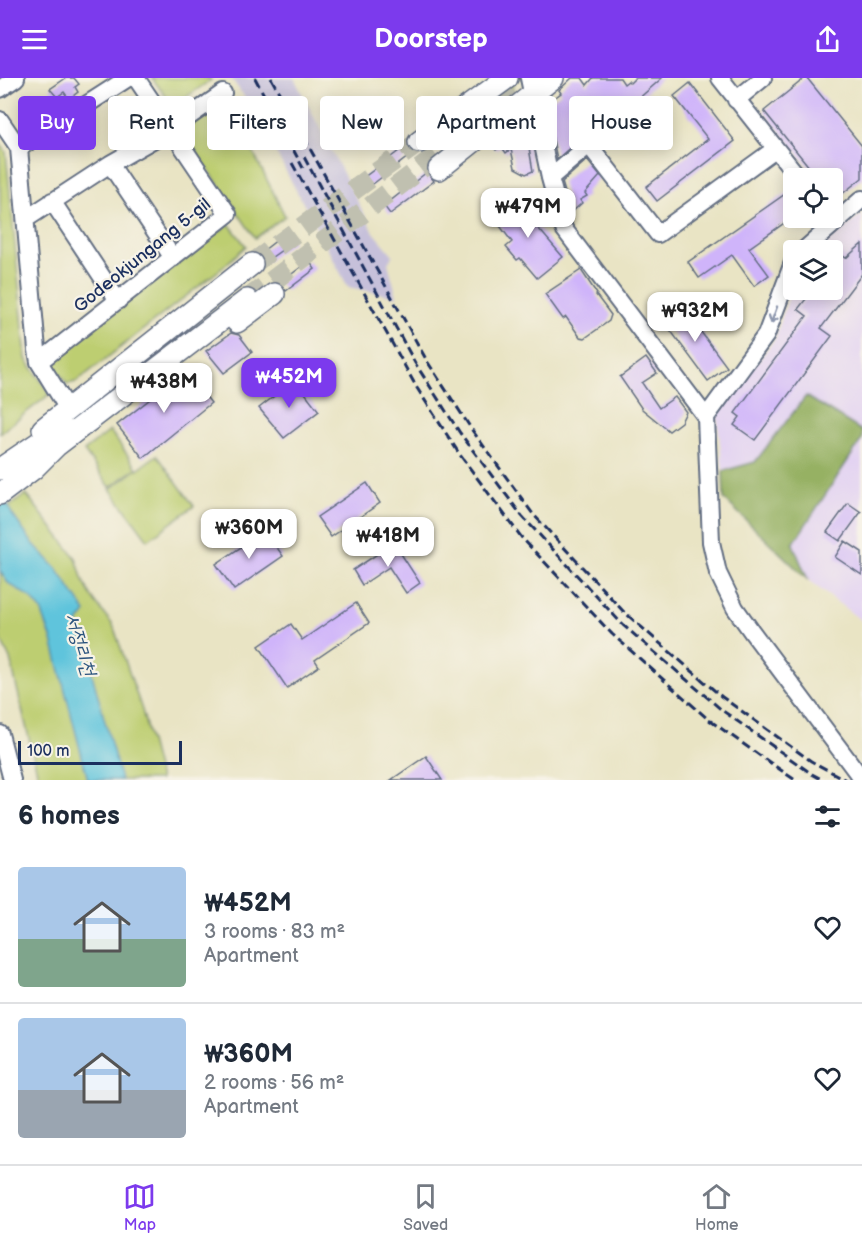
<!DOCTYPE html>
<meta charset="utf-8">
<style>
:root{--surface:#fff;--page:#f6f6f7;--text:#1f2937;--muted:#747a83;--line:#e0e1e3;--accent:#7c3aed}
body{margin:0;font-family:"Balsamiq Sans","Poor Story",sans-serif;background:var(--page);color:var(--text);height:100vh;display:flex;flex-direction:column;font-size:22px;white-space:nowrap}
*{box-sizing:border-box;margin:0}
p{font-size:20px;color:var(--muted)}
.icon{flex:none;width:33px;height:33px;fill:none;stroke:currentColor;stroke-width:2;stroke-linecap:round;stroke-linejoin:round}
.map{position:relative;height:702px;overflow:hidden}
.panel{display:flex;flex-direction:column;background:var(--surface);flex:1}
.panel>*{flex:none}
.banner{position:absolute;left:18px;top:18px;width:826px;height:54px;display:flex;gap:12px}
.tools{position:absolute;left:783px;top:90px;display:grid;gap:12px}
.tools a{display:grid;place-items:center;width:60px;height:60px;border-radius:6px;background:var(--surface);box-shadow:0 3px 15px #0003;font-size:30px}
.scale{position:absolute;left:18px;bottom:15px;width:164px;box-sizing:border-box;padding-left:6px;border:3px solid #1b2f5e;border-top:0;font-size:16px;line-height:21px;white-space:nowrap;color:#1b2f5e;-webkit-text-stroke:4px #f7f3e8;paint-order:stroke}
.price{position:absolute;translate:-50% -51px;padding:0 14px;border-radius:12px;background:#fff;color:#222;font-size:20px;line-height:39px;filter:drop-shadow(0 2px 3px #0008)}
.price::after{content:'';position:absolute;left:50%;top:36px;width:18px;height:14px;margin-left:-9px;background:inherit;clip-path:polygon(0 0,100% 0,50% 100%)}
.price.active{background:var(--accent);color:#fff}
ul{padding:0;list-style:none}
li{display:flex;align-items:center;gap:18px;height:150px;padding:0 18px}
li+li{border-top:2px solid var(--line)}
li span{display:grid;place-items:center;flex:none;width:168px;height:120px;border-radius:6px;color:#555}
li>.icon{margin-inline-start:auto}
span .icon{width:72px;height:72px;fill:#fffc;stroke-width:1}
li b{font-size:26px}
h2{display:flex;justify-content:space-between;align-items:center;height:72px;padding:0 18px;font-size:26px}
.tag{padding:0 21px;border-radius:6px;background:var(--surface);box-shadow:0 3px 15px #0003;font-size:21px;line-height:54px}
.tag.active{background:var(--accent);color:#fff}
header{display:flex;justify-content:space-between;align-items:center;height:78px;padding:0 18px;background:var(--accent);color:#fff;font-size:27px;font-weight:700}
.tab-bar{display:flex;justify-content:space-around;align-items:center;height:84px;border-top:2px solid var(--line);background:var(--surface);font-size:16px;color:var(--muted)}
.tab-bar a{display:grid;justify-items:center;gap:3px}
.tab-bar .active{color:var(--accent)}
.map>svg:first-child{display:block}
.built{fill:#e3d3f2}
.industrial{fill:#c6c0da}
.green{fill:#bdce71;stroke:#6c7e68;stroke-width:1.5}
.forest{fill:#96b163;stroke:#587060;stroke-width:1.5}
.water{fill:#5ec4dc;stroke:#3c7a9d;stroke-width:1.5}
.building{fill:#cfb4fa}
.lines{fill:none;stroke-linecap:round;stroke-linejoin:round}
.major-tunnel{stroke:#c0c0b0;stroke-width:21;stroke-dasharray:21 10;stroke-linecap:butt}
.minor-casing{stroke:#636e82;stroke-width:20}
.major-casing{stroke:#636e82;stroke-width:24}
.minor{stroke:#fff;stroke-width:16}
.major{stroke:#fff;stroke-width:21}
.rail{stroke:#1b2f5e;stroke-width:3;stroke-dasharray:9 4.5;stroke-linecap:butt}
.oneway{stroke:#8d97ae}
.labels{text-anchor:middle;stroke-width:4.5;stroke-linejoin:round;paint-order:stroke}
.street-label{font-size:18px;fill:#1b2f5e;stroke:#f7f3e8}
.water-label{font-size:20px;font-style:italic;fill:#2c547e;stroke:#f7f3e8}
</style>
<header><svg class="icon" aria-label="menu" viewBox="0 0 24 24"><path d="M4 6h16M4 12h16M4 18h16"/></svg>Doorstep<svg class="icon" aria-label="share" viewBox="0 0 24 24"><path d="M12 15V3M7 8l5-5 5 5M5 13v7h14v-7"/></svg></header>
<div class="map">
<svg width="862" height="702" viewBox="0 0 862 702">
<rect width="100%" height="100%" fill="#f7f3e8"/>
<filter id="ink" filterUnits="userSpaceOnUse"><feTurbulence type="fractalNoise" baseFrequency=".0167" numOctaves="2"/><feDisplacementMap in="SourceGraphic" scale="12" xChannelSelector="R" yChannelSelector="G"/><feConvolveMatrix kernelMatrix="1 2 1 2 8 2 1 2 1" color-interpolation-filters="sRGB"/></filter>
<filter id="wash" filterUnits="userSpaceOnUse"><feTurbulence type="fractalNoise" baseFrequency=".008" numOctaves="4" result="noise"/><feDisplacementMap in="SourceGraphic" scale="24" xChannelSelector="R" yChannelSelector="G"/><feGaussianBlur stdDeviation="1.35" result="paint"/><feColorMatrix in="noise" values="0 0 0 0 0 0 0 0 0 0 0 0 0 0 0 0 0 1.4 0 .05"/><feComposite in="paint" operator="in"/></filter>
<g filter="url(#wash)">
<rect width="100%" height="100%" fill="#e9e4c4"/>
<path class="built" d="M862,136v217l-56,-34 -51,66 -32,8 -6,-56 58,-76 18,-55 1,6h38v-40h-14z
M862,361v182l-54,-41 -15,-36z"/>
<path class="industrial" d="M231,0h63l79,153 20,24 -5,8 9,34 -49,-10 -97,-181z"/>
<path class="green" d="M152,0h57l2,2 -38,26z
M514,4c-1,22 -35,43 -53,56l-7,-2 -1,-8z
M220,19l26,41 39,78 -30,22 -73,-107z
M0,65l6,9 20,207 24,35 -50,39z
M229,146l17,22 -24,22 -146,114 -9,2 -13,-18 1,-9z
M110,353l27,37 -27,19 -26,-36z
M157,377l37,51 -46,34 -38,-51z
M26,416l50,64 7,23 12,21 18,23 29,85 18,70h-121l-29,-121 -10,-21v-124z"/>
<path class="forest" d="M806,318l56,35v8l-69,105 15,36 -84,-81 -1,-28 32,-9z"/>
<path class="water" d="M0,410l12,26 19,27 26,28 29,43 -8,11 43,157h-33l-36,-140 -11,-30 -10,-12 -23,-15 -8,-12z"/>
<g id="blocks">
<path class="building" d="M66,0h8l5,6 -4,3 3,5 -9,7 -5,-7 -7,5 -7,-8z
M572,0h10l5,7 6,-7h27l4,6 4,-3 2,2 5,-5h27l-42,37 -1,-1 -27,21 -10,2 -25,22 -6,-29 1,-1 -7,-24 16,-12 -2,-3z
M805,0h2l55,68v32l-30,24v-24h-14l-54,-67z
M690,5l45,58 -78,60 -11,-14 62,-48 -34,-43z
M515,47l13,17 5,29 -7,3 -11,-6 -4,-19 -5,4 -5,-7 -5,4 -5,-6z
M407,67l6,8 -44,34 -6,-9z
M587,82l13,16 -15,17 2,3 -7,4 2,3 -11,10 -9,-31z
M427,94l7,9 -44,33 -6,-8z
M788,114l6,7v17l-45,32 20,27 -15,11 -22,-31 -33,23 -11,-16z
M531,122l7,4 -12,10 37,43 -26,21 -17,-20 -3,2 -11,-13 6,-5 -18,-24 21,-16 5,6z
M286,155l7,9 -28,20 -6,-8z
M862,166v30l-41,54 11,8 -77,104 -21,-15 6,-8 -5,-4 72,-97 -9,-7 15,-19h19v-27l8,-9 6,4z
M309,183l6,8 -29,22 -6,-8z
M581,192l16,24 -1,1 15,20 -2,6 -24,17 -5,-1 -14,-20 -3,2 -18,-25z
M681,227l46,62 -19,14 -43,-58 5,-4 -3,-4z
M231,255l8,2 13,17 -28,21 -18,-22z
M646,280l11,15 -15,10 17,25 16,-11 11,15 -5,10 -12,9 -27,-22 -22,-32z
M186,293l25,32 -68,55 -26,-33z
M295,302l24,31 -35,27 -25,-30z
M367,405l13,20 -49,34 -14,-20z
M848,425l13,9 -21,29 -13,-9z
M265,453l18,25 -49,34 -18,-26z
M845,463l17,11v23l-27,-18z
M394,465l26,40 -14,10 -17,-26 -27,18 -9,-15z
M356,525l13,20 -54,37 4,6 -32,22 -28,-42 32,-22 11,16z
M426,678l16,24h-51z"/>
</g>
</g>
<g filter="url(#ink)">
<use href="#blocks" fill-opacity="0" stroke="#636e82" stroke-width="1.5"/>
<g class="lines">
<path class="major-tunnel" d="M445,60l78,-60
M252,186l167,-122
M247,222l217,-164"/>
<defs>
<path id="minor" d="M529,0l21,100 14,51 142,188 5,125 7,31 17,35 17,24 107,143
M720,0l79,100
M0,11l16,-11
M736,22l27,-22
M0,42l19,28 18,202 2,12 29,47
M19,70l109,-70
M110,86l63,94
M550,100l39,-33 69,89 117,-85
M52,123l66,100
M26,141l84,-55 60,-34 53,-37
M804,172l58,-51
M39,284l189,-148 -92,-136
M706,339l60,-82 28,-75
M0,656l12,46"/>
<path id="major" d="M419,64l88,-64
M439,91l114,-91
M237,244l37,-28
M43,351l209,-165
M0,391l62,-42
M0,416l33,-25 23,-23 191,-146"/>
</defs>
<use href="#minor" class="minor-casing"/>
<use href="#major" class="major-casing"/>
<use href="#minor" class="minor"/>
<use href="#major" class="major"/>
<path class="rail" d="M255,0l48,90
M271,0l156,283 45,69 61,84 91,98 98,85 89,64 35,19
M304,79l111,206 45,70 62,83 101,109 100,86 89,63 11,6
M292,85l125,225 43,67 62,83 90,96 97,86 86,60"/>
</g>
<defs><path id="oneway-shaft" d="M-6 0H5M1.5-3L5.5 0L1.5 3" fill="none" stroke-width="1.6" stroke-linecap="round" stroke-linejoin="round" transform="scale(1.5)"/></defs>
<use class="oneway" href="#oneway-shaft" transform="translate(774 237) rotate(110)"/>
</g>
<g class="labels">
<g class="street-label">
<text transform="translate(142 177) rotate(-39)" y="6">Godeokjungang 5-gil</text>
</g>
<g class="water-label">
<text transform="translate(81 566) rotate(73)" y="7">서정리천</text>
</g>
</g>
</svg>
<div class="tools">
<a><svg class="icon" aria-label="locate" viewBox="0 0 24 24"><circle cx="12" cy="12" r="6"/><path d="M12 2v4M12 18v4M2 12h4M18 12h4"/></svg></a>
<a><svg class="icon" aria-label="layers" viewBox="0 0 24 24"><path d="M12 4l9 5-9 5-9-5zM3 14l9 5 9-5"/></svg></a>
</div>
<div class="scale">100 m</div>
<b class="price" style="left:528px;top:161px">₩479M</b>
<b class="price" style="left:695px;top:265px">₩932M</b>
<b class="price active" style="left:289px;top:331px">₩452M</b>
<b class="price" style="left:164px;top:336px">₩438M</b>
<b class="price" style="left:249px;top:482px">₩360M</b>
<b class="price" style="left:388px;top:490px">₩418M</b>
<div class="banner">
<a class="tag active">Buy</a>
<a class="tag">Rent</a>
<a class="tag">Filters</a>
<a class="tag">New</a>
<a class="tag">Apartment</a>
<a class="tag">House</a>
</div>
</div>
<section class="panel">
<h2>6 homes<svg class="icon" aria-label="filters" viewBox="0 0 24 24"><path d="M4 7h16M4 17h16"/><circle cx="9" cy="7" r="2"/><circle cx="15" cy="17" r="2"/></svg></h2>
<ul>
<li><span style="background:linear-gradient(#a9c7e8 60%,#7fa58c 0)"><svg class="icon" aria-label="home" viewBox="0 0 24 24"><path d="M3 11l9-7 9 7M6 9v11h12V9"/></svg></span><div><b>₩452M</b><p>3 rooms · 83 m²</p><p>Apartment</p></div><svg class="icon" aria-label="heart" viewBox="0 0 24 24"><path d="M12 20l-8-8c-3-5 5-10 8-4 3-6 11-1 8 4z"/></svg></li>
<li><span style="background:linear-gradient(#a9c7e8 60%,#9aa5b1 0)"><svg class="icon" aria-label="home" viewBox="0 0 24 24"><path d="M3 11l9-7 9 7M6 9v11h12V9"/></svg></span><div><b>₩360M</b><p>2 rooms · 56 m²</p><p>Apartment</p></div><svg class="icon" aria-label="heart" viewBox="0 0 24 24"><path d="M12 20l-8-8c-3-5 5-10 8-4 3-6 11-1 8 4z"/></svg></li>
</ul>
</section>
<nav class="tab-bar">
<a class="active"><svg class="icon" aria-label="map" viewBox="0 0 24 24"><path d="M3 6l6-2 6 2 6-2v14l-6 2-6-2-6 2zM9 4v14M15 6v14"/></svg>Map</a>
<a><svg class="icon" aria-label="saved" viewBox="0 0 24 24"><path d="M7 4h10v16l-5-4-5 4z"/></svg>Saved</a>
<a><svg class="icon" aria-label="home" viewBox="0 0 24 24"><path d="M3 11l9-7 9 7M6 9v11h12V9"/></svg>Home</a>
</nav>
